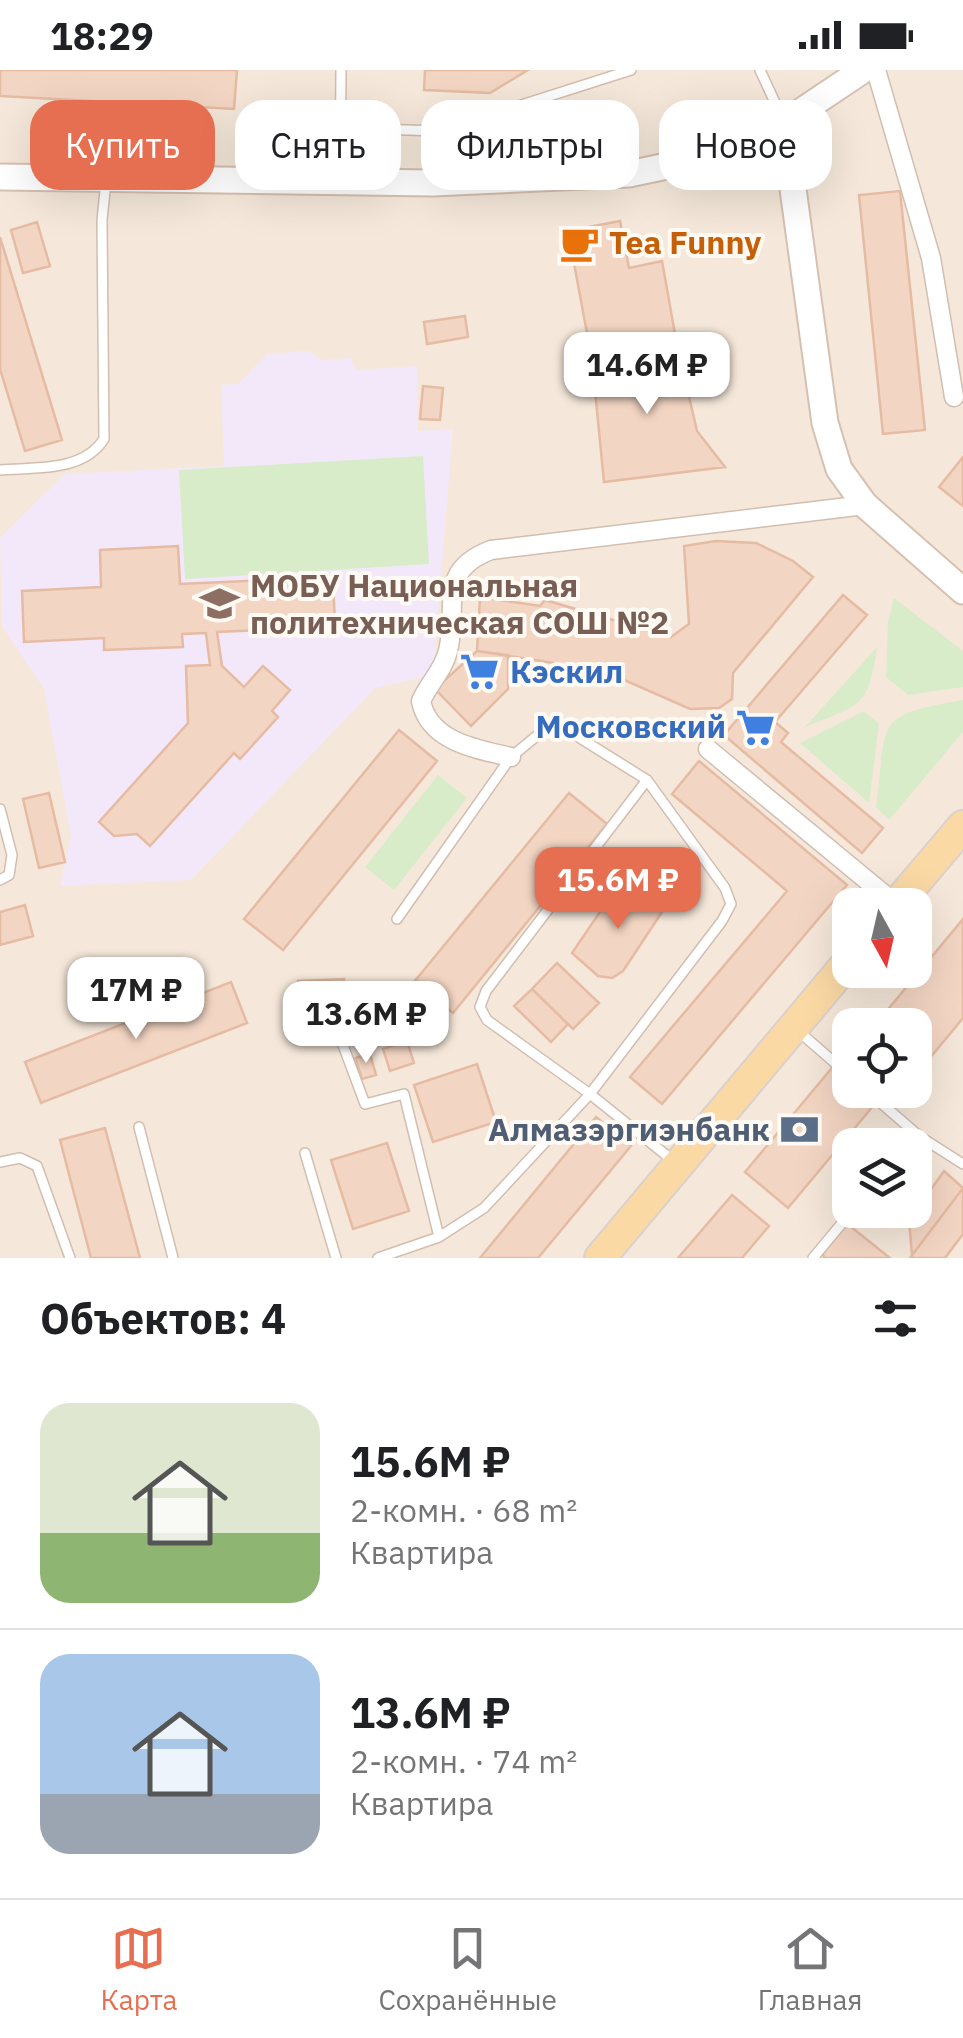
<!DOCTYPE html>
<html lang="ru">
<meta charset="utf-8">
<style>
:root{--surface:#fff;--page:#f6f6f6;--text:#202124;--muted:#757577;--line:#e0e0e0;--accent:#e76f51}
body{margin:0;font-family:"IBM Plex Sans",sans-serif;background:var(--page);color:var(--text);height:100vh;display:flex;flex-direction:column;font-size:38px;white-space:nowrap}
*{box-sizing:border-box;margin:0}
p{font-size:32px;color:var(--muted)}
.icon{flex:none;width:55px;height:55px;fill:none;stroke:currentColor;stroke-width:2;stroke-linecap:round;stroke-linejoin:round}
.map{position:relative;height:1188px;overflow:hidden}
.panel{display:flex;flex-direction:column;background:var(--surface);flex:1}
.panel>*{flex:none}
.top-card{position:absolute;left:30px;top:30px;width:905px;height:90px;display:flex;gap:20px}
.needle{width:65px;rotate:172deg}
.buttons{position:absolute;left:832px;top:818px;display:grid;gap:20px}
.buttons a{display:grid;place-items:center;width:100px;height:100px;border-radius:20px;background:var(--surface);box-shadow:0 10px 40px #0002;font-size:50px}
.price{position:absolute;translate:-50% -85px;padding:0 22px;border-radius:20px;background:#fff;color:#222;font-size:32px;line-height:65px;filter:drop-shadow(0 2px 5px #0008)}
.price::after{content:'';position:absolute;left:50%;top:60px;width:30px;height:22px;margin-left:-15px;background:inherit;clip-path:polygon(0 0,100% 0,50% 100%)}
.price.active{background:var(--accent);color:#fff}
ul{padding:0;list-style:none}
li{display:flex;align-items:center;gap:30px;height:250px;padding:0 40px}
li+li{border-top:2px solid var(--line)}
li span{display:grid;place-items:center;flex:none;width:280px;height:200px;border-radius:30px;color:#555}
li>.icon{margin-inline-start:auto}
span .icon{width:120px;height:120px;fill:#fffc;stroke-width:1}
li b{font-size:42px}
h2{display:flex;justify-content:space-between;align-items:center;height:120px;padding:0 40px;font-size:42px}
.pill{padding:0 35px;border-radius:30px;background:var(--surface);box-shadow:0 10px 40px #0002;font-size:35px;line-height:90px}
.pill.active{background:var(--accent);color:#fff}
.status{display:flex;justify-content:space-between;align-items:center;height:70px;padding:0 50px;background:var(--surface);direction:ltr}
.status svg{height:28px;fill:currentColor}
.tabs{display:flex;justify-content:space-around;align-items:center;height:140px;border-top:2px solid var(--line);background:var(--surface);font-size:28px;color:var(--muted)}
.tabs a{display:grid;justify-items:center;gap:5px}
.tabs .active{color:var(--accent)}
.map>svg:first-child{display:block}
.residential{fill:#f5e8da;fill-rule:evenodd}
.education{fill:#f3e8fa}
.green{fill:#d8ecc9}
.building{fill:#f3d5c3;stroke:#e6bba3;stroke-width:2.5}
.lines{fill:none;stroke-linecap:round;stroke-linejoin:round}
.lane-casing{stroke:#d1beb0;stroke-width:12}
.street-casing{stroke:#d1beb0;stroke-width:21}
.secondary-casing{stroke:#d6c0b0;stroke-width:29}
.primary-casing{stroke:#dad1cd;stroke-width:34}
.lane{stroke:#fff;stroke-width:9}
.street{stroke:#fff;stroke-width:18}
.secondary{stroke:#fff;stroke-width:25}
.primary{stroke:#fbd9a5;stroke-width:30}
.labels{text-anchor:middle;stroke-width:8;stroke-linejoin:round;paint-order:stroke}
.food-label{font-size:32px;font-weight:bold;fill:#c56008;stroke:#fffaf3;text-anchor:start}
.education-label{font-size:32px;font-weight:bold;fill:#785e54;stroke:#fffaf3;text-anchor:start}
.shop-label{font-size:32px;font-weight:bold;fill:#366cbe;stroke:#fffaf3;text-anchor:start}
.service-label{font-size:32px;font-weight:bold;fill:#4e5e75;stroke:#fffaf3;text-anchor:end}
</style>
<div class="status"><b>18:29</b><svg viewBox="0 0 49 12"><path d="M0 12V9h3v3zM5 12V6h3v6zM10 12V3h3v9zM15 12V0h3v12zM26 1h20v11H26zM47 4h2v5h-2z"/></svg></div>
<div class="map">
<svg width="963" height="1188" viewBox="0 0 963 1188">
<rect width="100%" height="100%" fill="#fdf6ec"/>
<path class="residential" d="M0,0h963v1188h-963zM850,835h65v65h-65zM850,955h65v65h-65zM850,1075h65v65h-65z"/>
<path class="education" d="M308,281l14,9 28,-2 6,12 61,-4 1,65 35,-2 -20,246 -58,13 -184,192 -131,6 11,-50 -27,-147 -42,-63 -2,-88 65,-64 159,-8 -3,-81 17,-1 29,-30z"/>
<path class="green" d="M423,386l6,108 -244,15 -6,-109z
M894,528l69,53v36l-55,8 -22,-18 2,-56z
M877,577c-9,64 -17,56 -73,81z
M963,630v32l-74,88 -13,-13c12,-87 -5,-91 87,-107z
M864,641l15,13 -10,79 -69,-60z
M438,705l29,23 -73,92 -29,-23z"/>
<path class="building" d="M0,0h237l-3,39 -234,-13z
M425,0h103l-38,23 -66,-3z
M900,121l25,239 -42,4 -24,-239z
M620,151l9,47 33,-7 15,84 -85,15 -24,-129z
M37,152l13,44 -27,7 -12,-43z
M0,167l62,203 -37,11 -25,-82z
M465,246l3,21 -41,7 -3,-22z
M677,275l20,86 28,36 -121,15 -12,-122z
M423,316l20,2 -3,32 -20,-1z
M963,387v49l-24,-19z
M716,471l40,2 37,18 20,16 -80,96 -1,26 -13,9 -29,1 -86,-38 -127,-20 3,-54 60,9 5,-6 126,37 18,-13 -5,-78z
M178,476l2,38 153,-7 2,50 -118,5 5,34 22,21 19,-21 27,24 -18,21 6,6 -38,42 -6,-6 -84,93 -13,-12 -23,2 -15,-14 89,-99 -2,-57 24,-1 -4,-32 -24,1 1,13 -79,3v-12l-80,4 -2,-51 79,-4 -1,-37z
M843,525l24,20 -92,107 13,11 -7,9 102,86 -21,25 -138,-118z
M477,581l31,4v34l-37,37 -36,-37z
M399,660l38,31 -154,189 -39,-31z
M699,691l148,124 -185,219 -32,-27 157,-186 -115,-97z
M49,723l16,69 -26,6 -16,-69z
M569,723l38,31 -154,189 -39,-31z
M656,804l22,13 -13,21 -22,-13z
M621,811l43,28 -41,62 -11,7 -14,-2 -26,-23z
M25,835l8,31 -33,9v-33z
M963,849v99l-43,52 -5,-4v-41h-40z
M557,893l42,40 -26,26 -41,-40z
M344,909l2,32 -46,2 -2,-32z
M231,912l16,41 -206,80 -16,-41z
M532,919l36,35 -17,18 -37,-36z
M407,971l7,22 -24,8 -7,-22z
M370,984l6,21 -14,4 -7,-21z
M836,993l14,12v15h18l11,9 -91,109 -43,-36z
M477,994l19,58 -63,20 -19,-57z
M596,1047l35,29 -93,112h-58z
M105,1058l35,130h-49l-31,-118z
M387,1073l22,68 -56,18 -22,-69z
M944,1101l19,17 -51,67 -3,-35z
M963,1118v46l-18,24h-35z
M732,1125l37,31 -27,32h-64z
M845,1152l45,36h-66l-2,-8z"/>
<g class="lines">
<defs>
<path id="lane" d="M760,0l23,50
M340,58l100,3
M340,107l1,-107
M433,111v-39l7,-11 191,-61
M0,400c36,-3 83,2 104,-31l-2,-219 4,-39
M0,739l12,46 -3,20 -9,5
M397,849l114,-162 28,-23 25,-6 83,52 -161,211 -6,16 7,13 103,74 86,69
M334,951l31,83 39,-10 35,143
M796,959l54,47
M866,1020l53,46 -8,9
M139,1057l34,131
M919,1066l44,28
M305,1083l31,105
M0,1092l20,-4 17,8 33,92
M378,1188l61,-21 45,-29 106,-114 132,-173 9,-17 -6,-16 -78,-108
M813,1188l40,-48"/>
<path id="street" d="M876,0l55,188 23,139
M708,679l189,156
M511,687c-34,-8 -82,-15 -90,-56 8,-18 22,-30 27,-50 11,-46 -12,-80 43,-101l374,-45"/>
<path id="secondary" d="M784,53l41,300 14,46 26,36 98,86
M0,107l433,6 196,-9 90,-19 65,-32 79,-53"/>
<path id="primary" d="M896,835l67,-79
M600,1188l250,-298"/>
</defs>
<use href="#lane" class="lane-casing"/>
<use href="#street" class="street-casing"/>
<use href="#secondary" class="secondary-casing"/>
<use href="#primary" class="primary-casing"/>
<use href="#lane" class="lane"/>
<use href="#street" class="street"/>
<use href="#secondary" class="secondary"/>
<use href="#primary" class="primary"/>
</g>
<defs>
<symbol id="cafe-bare" viewBox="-9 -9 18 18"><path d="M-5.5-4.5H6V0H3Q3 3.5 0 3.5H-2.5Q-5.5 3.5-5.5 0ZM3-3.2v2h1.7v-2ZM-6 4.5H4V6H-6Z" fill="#e8710a" stroke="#fffaf3" stroke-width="2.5" paint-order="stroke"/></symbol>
<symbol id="school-bare" viewBox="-9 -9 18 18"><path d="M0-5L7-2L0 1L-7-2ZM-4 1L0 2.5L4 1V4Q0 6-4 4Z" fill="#8d6e63" stroke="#fffaf3" stroke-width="2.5" paint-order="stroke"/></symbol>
<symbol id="supermarket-bare" viewBox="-9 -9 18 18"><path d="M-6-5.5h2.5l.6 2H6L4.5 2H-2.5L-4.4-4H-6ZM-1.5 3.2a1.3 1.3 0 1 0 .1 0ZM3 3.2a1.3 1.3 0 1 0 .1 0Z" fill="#3f7fe0" stroke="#fffaf3" stroke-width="2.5" paint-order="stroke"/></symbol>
<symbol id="bank-bare" viewBox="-9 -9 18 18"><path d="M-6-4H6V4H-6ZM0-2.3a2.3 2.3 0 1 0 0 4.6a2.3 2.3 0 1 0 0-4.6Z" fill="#5c6f8a" stroke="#fffaf3" stroke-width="2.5" paint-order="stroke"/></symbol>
</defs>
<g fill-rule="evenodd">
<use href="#cafe-bare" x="552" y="146" width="55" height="55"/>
<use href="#school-bare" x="192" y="506" width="55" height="55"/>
<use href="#supermarket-bare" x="452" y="574" width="55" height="55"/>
<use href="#supermarket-bare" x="728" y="630" width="55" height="55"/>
<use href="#bank-bare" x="772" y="1032" width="55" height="55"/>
</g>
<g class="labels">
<g class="food-label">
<text x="609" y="184">Tea Funny</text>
</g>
<g class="education-label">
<text x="250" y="527">МОБУ Национальная<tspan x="250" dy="37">политехническая СОШ №2</tspan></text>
</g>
<g class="shop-label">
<text x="510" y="613">Кэскил</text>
<text x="726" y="668" text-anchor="end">Московский</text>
</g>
<g class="service-label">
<text x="770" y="1071">Алмазэргиэнбанк</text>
</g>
</g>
</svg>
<div class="buttons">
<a><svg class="needle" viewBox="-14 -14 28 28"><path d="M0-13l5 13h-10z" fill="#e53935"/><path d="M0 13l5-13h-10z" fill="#757577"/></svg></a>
<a><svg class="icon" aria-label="locate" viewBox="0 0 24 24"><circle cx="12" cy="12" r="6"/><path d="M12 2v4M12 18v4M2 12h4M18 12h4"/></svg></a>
<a><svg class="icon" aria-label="layers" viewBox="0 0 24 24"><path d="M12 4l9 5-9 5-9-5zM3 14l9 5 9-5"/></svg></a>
</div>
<b class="price" style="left:647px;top:347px">14.6M ₽</b>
<b class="price active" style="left:618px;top:862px">15.6M ₽</b>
<b class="price" style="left:136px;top:972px">17M ₽</b>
<b class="price" style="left:366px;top:996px">13.6M ₽</b>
<div class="top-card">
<a class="pill active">Купить</a>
<a class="pill">Снять</a>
<a class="pill">Фильтры</a>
<a class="pill">Новое</a>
</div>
</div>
<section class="panel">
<h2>Объектов: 4<svg class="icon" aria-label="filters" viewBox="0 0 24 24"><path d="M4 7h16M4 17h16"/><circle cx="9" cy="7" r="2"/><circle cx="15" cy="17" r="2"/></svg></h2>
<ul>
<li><span style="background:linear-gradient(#dfe7d0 65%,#8fb573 0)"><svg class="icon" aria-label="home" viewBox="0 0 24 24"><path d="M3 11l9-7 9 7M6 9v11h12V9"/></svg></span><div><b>15.6M ₽</b><p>2-комн. · 68 m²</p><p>Квартира</p></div></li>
<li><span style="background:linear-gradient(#a9c7e8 70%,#9aa5b1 0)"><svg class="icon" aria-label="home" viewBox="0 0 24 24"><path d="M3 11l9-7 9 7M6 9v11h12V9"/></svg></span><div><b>13.6M ₽</b><p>2-комн. · 74 m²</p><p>Квартира</p></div></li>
</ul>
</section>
<nav class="tabs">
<a class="active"><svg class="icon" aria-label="map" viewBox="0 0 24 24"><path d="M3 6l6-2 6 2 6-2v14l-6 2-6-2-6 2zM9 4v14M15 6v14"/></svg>Карта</a>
<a><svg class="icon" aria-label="saved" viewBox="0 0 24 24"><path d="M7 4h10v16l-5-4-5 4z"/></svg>Сохранённые</a>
<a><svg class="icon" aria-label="home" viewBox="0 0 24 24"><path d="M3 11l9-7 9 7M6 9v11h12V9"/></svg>Главная</a>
</nav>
